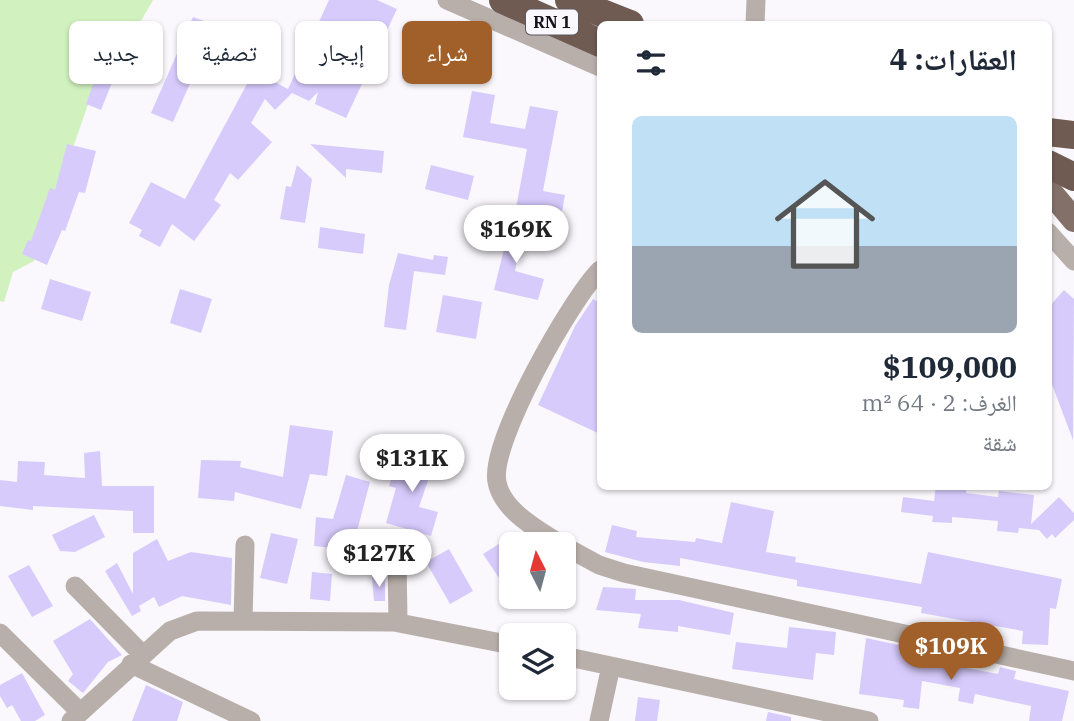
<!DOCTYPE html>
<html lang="ar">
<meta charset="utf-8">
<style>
:root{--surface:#fff;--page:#f6f6f7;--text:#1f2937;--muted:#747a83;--accent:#a1602a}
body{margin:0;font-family:"IBM Plex Serif","Noto Naskh Arabic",serif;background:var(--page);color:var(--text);direction:rtl;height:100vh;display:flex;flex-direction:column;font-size:26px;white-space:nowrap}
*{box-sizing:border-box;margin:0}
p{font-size:23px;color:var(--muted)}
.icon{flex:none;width:38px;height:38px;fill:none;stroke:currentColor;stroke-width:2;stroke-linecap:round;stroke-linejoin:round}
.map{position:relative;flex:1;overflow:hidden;direction:ltr}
.drawer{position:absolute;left:597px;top:21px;width:455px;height:469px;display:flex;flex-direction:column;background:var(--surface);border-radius:10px;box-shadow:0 2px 5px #0004;direction:rtl}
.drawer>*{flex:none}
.top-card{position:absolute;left:21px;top:21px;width:471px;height:63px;direction:rtl;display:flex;gap:14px}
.needle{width:46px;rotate:354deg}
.controls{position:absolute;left:499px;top:532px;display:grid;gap:14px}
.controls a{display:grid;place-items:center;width:77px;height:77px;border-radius:10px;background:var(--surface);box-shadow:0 2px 5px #0004;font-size:35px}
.price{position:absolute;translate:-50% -60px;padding:0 16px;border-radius:24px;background:#fff;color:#222;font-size:23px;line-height:46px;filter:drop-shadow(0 2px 4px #0008)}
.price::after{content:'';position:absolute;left:50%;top:42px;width:21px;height:16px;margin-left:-10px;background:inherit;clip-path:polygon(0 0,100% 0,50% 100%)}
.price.selected{background:var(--accent);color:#fff}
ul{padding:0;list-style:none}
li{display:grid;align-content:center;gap:14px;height:371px;padding:0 35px}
li span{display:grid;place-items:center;height:217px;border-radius:10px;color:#555}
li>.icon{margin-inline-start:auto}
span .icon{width:126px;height:126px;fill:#fffc;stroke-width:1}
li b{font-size:30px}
h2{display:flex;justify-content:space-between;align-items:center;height:84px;padding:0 35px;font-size:30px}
.pill{padding:0 24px;border-radius:10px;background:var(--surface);box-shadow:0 2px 5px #0004;font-size:24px;line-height:63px}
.pill.selected{background:var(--accent);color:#fff}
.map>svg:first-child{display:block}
.green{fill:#d1f1bf}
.building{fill:#d7cbfc}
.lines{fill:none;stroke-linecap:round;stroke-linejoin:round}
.minor{stroke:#b9afaa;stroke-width:19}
.major{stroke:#837169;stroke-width:24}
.highway{stroke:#6f5b52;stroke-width:28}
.labels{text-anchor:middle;stroke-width:5;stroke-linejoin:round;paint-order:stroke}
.shield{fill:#faf8fd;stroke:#5a585e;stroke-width:2}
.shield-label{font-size:16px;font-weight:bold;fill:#15131a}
</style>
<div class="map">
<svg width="1074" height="721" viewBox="0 0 1074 721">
<rect width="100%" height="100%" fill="#faf8fd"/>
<path class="green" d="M0,0h153l-49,85 -8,-4 -62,180 -21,11 -9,30 -4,-1z"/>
<path class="building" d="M329,0h48l20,9 -51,109 -31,-14 3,-12 -9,9 -17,-8 -17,17 -10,-11 -14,24 21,19 -34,38 -8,-7 -16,27 7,5 -27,36 -22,-17 -12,23 -21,-11 3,-6 -13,-7 22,-41 34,17 69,-128 34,18z
M193,17l63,23 -11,23 -38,-18 -34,77 -22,-9z
M97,74l16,6 -12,30 -15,-6z
M472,91l23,4 -5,28 35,6 5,-23 28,5 -15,80 22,4 -4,22 -45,-9 11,-59 -64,-12z
M67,144l29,7 -11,42 -6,-1 -14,39 -3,-1 -15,35 -25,-11 6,-14 3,1 19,-53 5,2z
M310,144l74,7 -2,22 -36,-4v9z
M297,165l15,14 -7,44 -25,-4 6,-33 5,1z
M431,165l43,11 -6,24 -43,-11z
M513,212l14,4 -12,55 29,8 -6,21 -44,-10z
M320,227l45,7 -2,20 -45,-6z
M398,253l35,7 1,-5 14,2 -3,18 -31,-4 -8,59 -22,-3 5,-42z
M50,279l41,13 -9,29 -41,-12z
M180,289l32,10 -11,34 -31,-10z
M1064,290l10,9 -1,141 -25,-66v-66z
M443,295l39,7 -6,37 -40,-7z
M593,299l7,4v131l-62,-29 37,-79z
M290,425l43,6 -6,45 -17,-2 -9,35 -66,-17 -1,9 -36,-3 3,-38 40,1 -1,6 43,10z
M402,449l33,11 -16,47 19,5 -7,24 -45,-13 10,-35 -7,-2z
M100,451l2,35h52v47h-21v-22l-100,-5v4l-33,-4v-26l17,2 1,-21 27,1 -1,13 41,3 -1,-25z
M346,475l24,7 -18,68 -38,-4 2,-29 17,2z
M936,486h31l-1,7 32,4 1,-6 35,4 -3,29 28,-27 15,16v7l-19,18 -3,-4 -5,5 -8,-9 -20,-2 -1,5 -21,-2 1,-10 -46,-4v6l-20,-1 1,-6 -32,-4 2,-15 31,4z
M731,502l43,9 -8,41 30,5 -1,5 126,22 7,-32 134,27 -6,30 -6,-1 -2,37 -26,-1 1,-13 -33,-6 -1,10h-5l-1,4 -14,-3 2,-14 -50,-9 1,-6 -125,-21v-6l-117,-22v8l-37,-4 -38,-10 7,-27 25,6 -1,6 59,5 1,-4 26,5z
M94,515l11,22 -30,15 -15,-1 -8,-16z
M271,533l27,6 -11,45 -27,-6z
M157,539l11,22 23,-9 41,6 -1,47 -49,-9 -23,11 -5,-10 -15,9 2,5 -9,5 -27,-45 12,-8 16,31v-41z
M502,542l9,14v14l-12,8 -16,-24z
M449,549l24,42 -23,13 -24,-42z
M29,565l24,41 -21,11 -24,-41z
M312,572l20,2 -2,27 -20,-2z
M372,577l13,1v23h-11z
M603,587l33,2 -1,11h44l55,13 -4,22 -52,-9v6l-40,-4 3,-14 -45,-4z
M90,619l32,36 -14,7 -25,31 -15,-12 5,-7 -20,-33z
M789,627l47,5 -2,23 -18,-2 -3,27 -81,-11 4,-27 51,6z
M866,638l42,9 -1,7 38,7v3l53,10 2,-7 16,4 -2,8 55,12 -7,30h-33l2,-15 -56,-12 -2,10 -15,-3 2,-13 -38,-7 -3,28 -16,-2 1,-7 -45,-6z
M22,673l23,42 -10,6h-14l-9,-16 -5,3 -7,-12v-11z
M146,685l37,17 -6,19h-45z
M638,697l22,3 -3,21h-22z
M768,712l23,5v4h-25z"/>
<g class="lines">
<path class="minor" d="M447,0l153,67
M755,24l1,-24
M1048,232l26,29
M560,544c-21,-14 -58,-33 -63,-62 -8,-39 74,-183 103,-212
M564,546l35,19 25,8 450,98
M397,558l1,64
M75,586l67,68
M243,621l2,-76
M0,633l80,79
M564,656l305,65
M131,664l120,57
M71,721l99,-90 27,-10 197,1 117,23
M599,721l12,-55"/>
<path class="major" d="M1048,189l26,31"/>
<path class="highway" d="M503,0l97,43
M569,0l61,24
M1048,132l26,3
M1048,164l26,13"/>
</g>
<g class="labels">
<rect class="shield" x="526" y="9.5" width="52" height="25" rx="5"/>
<g class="shield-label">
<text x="552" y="28">RN 1</text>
</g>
</g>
</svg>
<div class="controls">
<a><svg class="needle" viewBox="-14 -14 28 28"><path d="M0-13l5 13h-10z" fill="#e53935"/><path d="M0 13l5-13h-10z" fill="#747a83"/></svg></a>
<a><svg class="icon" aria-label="layers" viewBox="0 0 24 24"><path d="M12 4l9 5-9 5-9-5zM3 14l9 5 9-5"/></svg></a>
</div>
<b class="price" style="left:516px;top:265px">$169K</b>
<b class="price" style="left:412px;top:494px">$131K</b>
<b class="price" style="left:379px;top:589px">$127K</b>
<b class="price selected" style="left:951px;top:682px">$109K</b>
<div class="top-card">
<a class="pill selected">شراء</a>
<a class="pill">إيجار</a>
<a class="pill">تصفية</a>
<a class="pill">جديد</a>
</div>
<section class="drawer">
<h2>العقارات: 4<svg class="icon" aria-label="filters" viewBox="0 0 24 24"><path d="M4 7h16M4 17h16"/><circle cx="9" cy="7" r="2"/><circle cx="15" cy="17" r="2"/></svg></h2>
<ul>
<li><span style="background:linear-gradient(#bfe0f5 60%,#9aa5b1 0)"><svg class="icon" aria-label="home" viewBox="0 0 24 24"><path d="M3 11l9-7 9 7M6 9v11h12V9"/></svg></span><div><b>$109,000</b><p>الغرف: 2 · 64 m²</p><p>شقة</p></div></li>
</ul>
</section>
</div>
